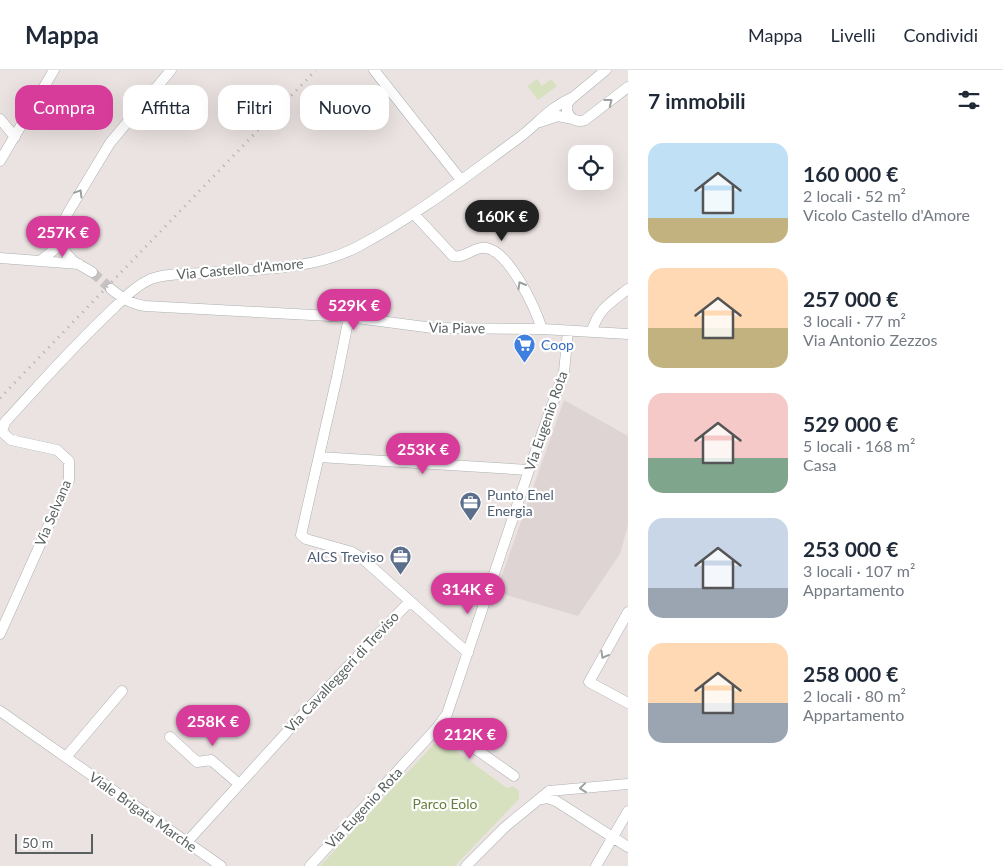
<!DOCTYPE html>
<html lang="it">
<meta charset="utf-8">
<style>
:root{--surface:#fff;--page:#f2f2f3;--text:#1f2937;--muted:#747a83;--line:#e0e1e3;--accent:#d73c9b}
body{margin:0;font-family:Lato,sans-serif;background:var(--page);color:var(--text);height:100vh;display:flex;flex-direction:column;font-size:19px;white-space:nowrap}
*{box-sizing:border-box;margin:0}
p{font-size:16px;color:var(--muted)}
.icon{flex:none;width:28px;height:28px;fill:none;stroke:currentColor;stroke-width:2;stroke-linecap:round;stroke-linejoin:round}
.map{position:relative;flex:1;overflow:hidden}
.details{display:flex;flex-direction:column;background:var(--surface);width:375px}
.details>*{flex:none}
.top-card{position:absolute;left:15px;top:15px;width:475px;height:45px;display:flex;gap:10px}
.fabs{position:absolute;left:568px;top:75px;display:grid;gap:10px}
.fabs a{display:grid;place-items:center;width:45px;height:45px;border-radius:10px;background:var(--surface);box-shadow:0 5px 20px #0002;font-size:25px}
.scale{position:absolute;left:15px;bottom:12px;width:78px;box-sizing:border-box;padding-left:5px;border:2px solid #5a6160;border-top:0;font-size:14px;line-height:18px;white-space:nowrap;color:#5a6160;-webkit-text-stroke:4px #fff;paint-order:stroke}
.price{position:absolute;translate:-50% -42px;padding:0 11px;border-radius:18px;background:var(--accent);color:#fff;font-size:16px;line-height:32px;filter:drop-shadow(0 1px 2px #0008)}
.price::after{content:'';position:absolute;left:50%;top:30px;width:15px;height:11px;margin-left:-8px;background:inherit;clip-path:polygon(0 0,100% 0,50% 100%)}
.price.selected{background:#222;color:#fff}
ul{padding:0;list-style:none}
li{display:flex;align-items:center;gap:15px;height:125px;padding:0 20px}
li span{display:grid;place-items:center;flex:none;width:140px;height:100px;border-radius:15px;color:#555}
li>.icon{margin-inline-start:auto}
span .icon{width:60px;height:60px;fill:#fffc;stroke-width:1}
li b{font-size:21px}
h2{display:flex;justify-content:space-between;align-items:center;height:60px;padding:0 20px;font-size:21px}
.pill{padding:0 18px;border-radius:15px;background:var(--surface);box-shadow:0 5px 20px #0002;font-size:18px;line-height:45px}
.pill.selected{background:var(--accent);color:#fff}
header{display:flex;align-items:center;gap:30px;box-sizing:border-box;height:70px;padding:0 25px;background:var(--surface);border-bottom:1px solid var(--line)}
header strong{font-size:24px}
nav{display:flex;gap:28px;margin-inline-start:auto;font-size:18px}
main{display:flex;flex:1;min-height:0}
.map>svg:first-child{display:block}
.education{fill:#ded4d3}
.green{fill:#d7e1c0}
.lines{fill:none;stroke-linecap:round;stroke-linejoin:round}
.minor-tunnel{stroke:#c7c2c2;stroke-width:10;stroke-dasharray:10 5;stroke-linecap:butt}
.minor-casing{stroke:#abb1b1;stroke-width:11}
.minor{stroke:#fff;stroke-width:10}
.rail{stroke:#acadad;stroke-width:3;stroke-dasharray:1 6;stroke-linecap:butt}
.oneway{stroke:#9ca0a0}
.labels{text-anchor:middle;stroke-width:4.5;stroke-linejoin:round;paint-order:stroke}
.street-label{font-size:14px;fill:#5a6160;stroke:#fff}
.shop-label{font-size:14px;fill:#366cbe;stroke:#fff;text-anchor:start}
.service-label{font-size:14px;fill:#4e5e75;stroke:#fff;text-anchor:start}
.park-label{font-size:14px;fill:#677e3c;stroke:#fff}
</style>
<header>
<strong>Mappa</strong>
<nav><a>Mappa</a><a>Livelli</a><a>Condividi</a></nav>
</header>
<main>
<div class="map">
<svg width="628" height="796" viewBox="0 0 628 796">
<rect width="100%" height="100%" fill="#ebe3e2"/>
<path class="education" d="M564,330l64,36v89l-8,29 -42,62 -82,-24z"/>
<path class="green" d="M537,9l5,7 9,-7 6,7 -19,14 -11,-14z
M434,674l18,4 55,40 6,-2 6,5v8l-64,67h-135z"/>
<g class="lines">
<path class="minor-tunnel" d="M92,202l19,17"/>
<defs>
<path id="minor" d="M374,0l87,110
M606,0l-35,29 -4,5v6c2,9 10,13 18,10l43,-33
M0,49l15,18
M540,52l18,-6 15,3
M0,91l54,-91
M414,144l39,42c12,3 21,-10 33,-8 24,4 49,60 56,81
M0,188l79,6
M40,191l15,-12 5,-14
M92,202l-19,-11 -8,-9 -5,-17 2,-10 7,-14 41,-68 61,-73
M111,219c11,9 20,15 34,17l204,11 84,11 109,1 86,5
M349,247l-12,60 -36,158 5,4 46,13 11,7 105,94
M592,262c5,-22 19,-30 36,-43
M319,387l210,13
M628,542l-39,70 39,21
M0,564l69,-154v-19l-12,-11 -46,-10 -9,-8 3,-10c36,-39 71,-79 110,-115 10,-10 22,-22 36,-28 16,-6 35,-5 52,-6 51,-4 110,-2 156,-27 57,-30 105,-68 157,-106 21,-15 31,-31 57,-43
M0,641l221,155
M440,654l74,52
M170,667l27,25 14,-2 28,24
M66,687l56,-66
M542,729l5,-1 9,3 72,46
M187,772l118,-130 105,-111
M310,796l126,-137 11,-15 82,-244 35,-98 4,-41
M466,796l39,-39 44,-36 79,-7
M596,796l32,-55"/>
</defs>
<use href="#minor" class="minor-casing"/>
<use href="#minor" class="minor"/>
<path class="rail" d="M0,328l316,-328"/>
</g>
<defs><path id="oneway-chevron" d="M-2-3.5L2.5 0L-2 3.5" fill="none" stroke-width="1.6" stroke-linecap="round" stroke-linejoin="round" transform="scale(1.25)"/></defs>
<g class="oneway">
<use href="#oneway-chevron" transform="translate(609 32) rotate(-38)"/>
<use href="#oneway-chevron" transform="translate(79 123) rotate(-59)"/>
<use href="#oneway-chevron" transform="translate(521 215) rotate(-120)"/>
<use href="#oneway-chevron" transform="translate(604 585) rotate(119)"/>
<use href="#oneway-chevron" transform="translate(583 718) rotate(174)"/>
</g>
<defs>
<symbol id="supermarket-pin" viewBox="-11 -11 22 30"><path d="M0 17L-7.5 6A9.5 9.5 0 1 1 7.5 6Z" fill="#3f7fe0" stroke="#fff"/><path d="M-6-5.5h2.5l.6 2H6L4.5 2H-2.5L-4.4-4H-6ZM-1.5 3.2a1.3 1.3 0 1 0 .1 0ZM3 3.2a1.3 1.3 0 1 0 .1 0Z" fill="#fff"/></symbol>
<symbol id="office-pin" viewBox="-11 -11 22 30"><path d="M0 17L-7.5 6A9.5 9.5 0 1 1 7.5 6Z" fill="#5c6f8a" stroke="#fff"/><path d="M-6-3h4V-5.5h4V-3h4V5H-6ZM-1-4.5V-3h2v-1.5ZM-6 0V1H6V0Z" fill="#fff"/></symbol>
</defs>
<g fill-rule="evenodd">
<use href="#supermarket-pin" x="512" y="262" width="25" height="34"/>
<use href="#office-pin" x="458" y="420" width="25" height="34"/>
<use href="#office-pin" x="388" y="474" width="25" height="34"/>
</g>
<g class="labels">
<g class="street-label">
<text transform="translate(240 199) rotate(-5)" y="5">Via Castello d'Amore</text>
<text transform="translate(457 258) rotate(1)" y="5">Via Piave</text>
<text transform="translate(546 351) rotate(-71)" y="5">Via Eugenio Rota</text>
<text transform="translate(53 443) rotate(-67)" y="5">Via Selvana</text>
<text transform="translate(342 602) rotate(-47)" y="5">Via Cavalleggeri di Treviso</text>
<text transform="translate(364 738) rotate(-47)" y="5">Via Eugenio Rota</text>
<text transform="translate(143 742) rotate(35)" y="5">Viale Brigata Marche</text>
</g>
<g class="shop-label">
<text x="541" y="280">Coop</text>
</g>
<g class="service-label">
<text x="487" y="430">Punto Enel<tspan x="487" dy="16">Energia</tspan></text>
<text x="384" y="492" text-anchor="end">AICS Treviso</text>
</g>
<g class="park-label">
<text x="445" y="739">Parco Eolo</text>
</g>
</g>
</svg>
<div class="fabs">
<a><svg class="icon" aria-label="locate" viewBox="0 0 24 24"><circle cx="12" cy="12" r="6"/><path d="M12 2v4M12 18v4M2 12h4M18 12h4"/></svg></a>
</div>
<div class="scale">50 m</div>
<b class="price selected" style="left:502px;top:172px">160K €</b>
<b class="price" style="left:63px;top:188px">257K €</b>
<b class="price" style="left:354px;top:261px">529K €</b>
<b class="price" style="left:423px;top:405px">253K €</b>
<b class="price" style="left:468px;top:545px">314K €</b>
<b class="price" style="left:213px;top:677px">258K €</b>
<b class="price" style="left:470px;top:690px">212K €</b>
<div class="top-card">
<a class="pill selected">Compra</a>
<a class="pill">Affitta</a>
<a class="pill">Filtri</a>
<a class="pill">Nuovo</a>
</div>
</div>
<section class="details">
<h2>7 immobili<svg class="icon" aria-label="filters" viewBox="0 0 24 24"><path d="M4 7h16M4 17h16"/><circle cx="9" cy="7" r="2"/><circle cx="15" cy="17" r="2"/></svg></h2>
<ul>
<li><span style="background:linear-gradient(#bfe0f5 75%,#c2b280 0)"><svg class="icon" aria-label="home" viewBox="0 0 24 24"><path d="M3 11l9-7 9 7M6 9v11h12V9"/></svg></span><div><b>160 000 €</b><p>2 locali · 52 m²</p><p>Vicolo Castello d'Amore</p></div></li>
<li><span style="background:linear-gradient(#ffd9b3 60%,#c2b280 0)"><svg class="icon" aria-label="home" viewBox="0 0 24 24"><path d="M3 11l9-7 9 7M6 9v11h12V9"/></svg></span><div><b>257 000 €</b><p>3 locali · 77 m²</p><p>Via Antonio Zezzos</p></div></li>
<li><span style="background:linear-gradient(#f6c9c9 65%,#7fa58c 0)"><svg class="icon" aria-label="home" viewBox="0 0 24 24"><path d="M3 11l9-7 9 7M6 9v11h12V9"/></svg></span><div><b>529 000 €</b><p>5 locali · 168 m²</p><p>Casa</p></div></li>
<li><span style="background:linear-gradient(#c9d6e8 70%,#9aa5b1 0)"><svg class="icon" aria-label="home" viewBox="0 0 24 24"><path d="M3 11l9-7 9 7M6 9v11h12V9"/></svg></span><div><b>253 000 €</b><p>3 locali · 107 m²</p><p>Appartamento</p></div></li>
<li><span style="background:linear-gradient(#ffd9b3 60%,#9aa5b1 0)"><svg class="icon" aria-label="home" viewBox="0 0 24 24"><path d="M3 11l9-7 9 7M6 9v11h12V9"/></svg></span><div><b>258 000 €</b><p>2 locali · 80 m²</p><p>Appartamento</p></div></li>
</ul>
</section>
</main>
